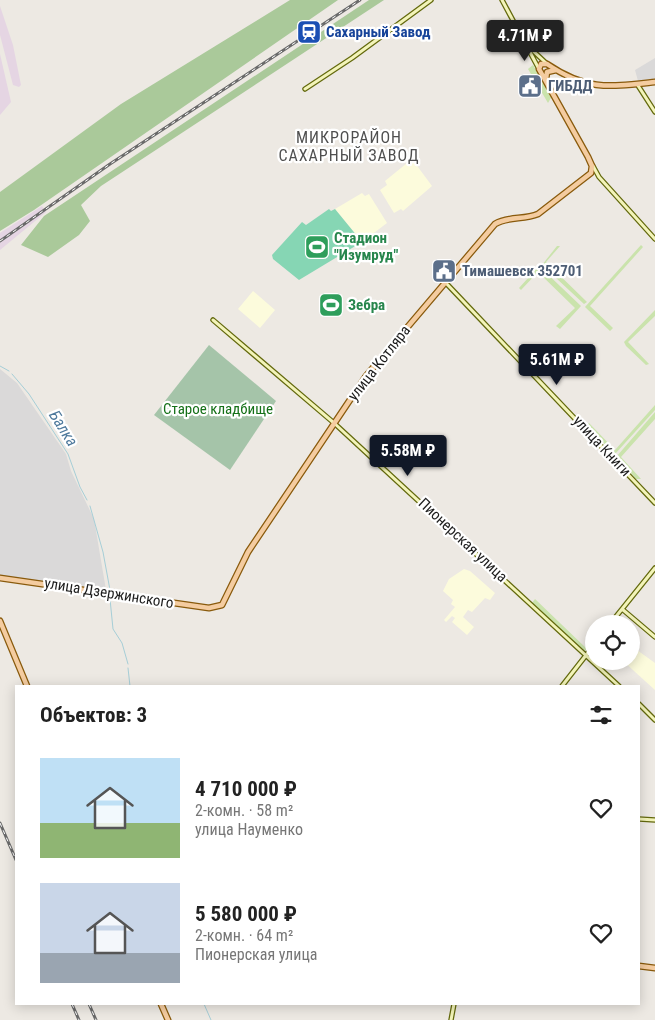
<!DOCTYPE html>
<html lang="ru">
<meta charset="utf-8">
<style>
:root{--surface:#fff;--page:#f2f2f2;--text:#222;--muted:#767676;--accent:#111827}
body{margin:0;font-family:"Roboto Condensed",sans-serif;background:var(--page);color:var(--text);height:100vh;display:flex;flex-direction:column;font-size:19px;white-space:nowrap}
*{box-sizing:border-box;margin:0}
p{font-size:16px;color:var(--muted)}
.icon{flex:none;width:28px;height:28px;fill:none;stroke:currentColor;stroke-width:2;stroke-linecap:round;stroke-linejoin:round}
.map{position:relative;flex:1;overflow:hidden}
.side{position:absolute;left:15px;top:685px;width:625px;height:320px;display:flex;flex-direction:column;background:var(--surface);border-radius:0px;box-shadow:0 2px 12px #0003}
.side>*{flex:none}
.controls{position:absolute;left:585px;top:615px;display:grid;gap:10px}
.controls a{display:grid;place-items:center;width:55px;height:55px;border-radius:50%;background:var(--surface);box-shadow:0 2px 12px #0003;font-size:25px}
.price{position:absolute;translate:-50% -42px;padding:0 11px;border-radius:5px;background:var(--accent);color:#fff;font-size:16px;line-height:32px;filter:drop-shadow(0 1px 2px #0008)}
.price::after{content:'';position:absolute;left:50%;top:30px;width:15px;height:11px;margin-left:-8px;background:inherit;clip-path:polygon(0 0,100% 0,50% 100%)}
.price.selected{background:#222;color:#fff}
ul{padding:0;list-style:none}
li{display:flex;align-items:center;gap:15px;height:125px;padding:0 25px}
li span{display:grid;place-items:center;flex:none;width:140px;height:100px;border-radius:0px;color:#555}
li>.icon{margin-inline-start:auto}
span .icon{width:60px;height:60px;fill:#fffc;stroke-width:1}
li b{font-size:21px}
h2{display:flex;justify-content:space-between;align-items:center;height:60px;padding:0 25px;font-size:21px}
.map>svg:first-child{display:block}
.residential{fill:#dad9d9}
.industrial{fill:#e5d5e3}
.education{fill:#fcfbdc}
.grass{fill:#cae3ac}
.forest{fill:#aac99a}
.cemetery{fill:#a5c4a9}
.pitch{fill:#86d6b4}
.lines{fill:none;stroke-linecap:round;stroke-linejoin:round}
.stream{stroke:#a6ced7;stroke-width:1}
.secondary-casing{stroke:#63690d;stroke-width:5.5}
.primary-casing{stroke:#895a0c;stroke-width:7}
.secondary{stroke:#f3f4b9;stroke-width:3}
.primary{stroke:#f4cca0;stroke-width:4.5}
.rail-casing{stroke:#6a6a6a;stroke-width:3}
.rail{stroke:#fff;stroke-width:1;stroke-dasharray:4;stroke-linecap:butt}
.labels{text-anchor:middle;stroke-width:4.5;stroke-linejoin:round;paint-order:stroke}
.transit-label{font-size:15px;font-weight:bold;fill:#164399;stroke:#fff;text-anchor:start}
.service-label{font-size:15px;font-weight:bold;fill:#4e5e75;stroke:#fff;text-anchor:start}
.leisure-label{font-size:15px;font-weight:bold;fill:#27864d;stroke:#fff;text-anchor:start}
.street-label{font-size:15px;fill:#1c1c1c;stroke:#fff}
.park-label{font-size:15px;fill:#147017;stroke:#fff}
.neighbourhood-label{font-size:16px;letter-spacing:1px;fill:#4f4f4f;stroke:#fff}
.water-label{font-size:16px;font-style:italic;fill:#4e799c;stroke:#fff}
</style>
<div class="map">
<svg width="655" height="1020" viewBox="0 0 655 1020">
<rect width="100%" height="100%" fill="#ede9e3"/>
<path class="residential" d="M655,58v22l-17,1 -3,-11z
M0,369l17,14 49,71 5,17 23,48 12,71 -106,-14z"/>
<path class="industrial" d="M0,6l13,39 8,40 -2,2 -6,-2 -13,-50z
M0,54l11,48 -11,13z
M42,206l4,6 -46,38v-17z"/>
<path class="education" d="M412,159l20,27 -29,25 -2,-2 -7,4 -14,-23 7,-5 -2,-4z
M362,193l3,3 4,-2 18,29 -25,19 -27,-33z
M253,291l22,19 -15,18 -22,-19z
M464,569l6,2 25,22 -5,7 -5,-2 -13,14 -4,-2 -5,7 11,10 -7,8 -15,-13 3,-4 -3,-2 -6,6 -2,-2 11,-13 -4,-3 2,-4 -10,-9 6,-12z
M637,650l18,13v27l-32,-29h8v-10l3,1z"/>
<path class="grass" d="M533,65l19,31 -4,7 -20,-34z
M641,245l2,2 -53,59 23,22 -3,3 -25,-24z
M557,246h3l-14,16 41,40 -3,2 -42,-39z
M539,266l42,40 -21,23 -4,-3 19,-18 -37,-36 -17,18 -2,-2z
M655,310v6l-27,26 21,22 -3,1 -20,-19 -2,-4z
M655,405v5l-40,44 -29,-28 3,-3 26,27z
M655,412v7l-34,38 20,22h-5l-19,-23z
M535,599l51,49 6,-8 2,1 -7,10 -4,-1 -51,-47z"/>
<path class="forest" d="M290,0h48l-304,210 -34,21v-39l121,-88z
M369,0h15l-283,186 -20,19 9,16 -11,14 -31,22 -27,-12 23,-29z"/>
<path class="cemetery" d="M209,345l67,56 -46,69 -76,-55z"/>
<path class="pitch" d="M329,209l2,2 4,-2 27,33 -63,38 -26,-21 -1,-4 30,-33 4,3z"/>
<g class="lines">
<path class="stream" d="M0,366l9,5
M12,374l17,20 39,60 12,33 7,13
M90,506l13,46 7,38
M110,599l3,30 9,14 6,21
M128,668l2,18
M204,1004l7,16"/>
<defs>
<path id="secondary" d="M502,0l37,69
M529,47l17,16
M637,84l18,28
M305,89l47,-31 79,-58
M593,166l6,11 56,62
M445,282l210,221
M213,320l121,103 285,263
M622,609l33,28
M610,624l45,-56
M562,686l32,-41
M639,704l16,16
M639,819l16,1
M451,1020l3,-16"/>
<path id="primary" d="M547,64c40,27 62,23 108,18
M546,79l1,-7 9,-2
M0,578l209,30 13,-3 26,-53 118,-176 129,-152c13,-8 29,-4 43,-10l53,-41 1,-7 -4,-9 -49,-88 2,-5h6
M0,621l27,65
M639,966l16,2
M161,1004l7,16"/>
</defs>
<use href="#secondary" class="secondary-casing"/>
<use href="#primary" class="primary-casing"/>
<use href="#secondary" class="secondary"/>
<use href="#primary" class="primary"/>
<defs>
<path id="rail" d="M0,241l110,-77 250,-164
M0,823l16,37
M72,1004l7,16
M89,1004l7,16"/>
</defs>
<use href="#rail" class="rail-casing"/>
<use href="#rail" class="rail"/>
</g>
<defs>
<symbol id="station-square" viewBox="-11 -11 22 22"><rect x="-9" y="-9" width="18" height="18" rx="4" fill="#1a4fb4" stroke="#fff"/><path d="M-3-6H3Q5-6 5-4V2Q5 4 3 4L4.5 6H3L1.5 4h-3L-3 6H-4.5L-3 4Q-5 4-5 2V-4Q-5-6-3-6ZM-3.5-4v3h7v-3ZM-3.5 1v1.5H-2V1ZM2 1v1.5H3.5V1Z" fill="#fff"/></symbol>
<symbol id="civic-square" viewBox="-11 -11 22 22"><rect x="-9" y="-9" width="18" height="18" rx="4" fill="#5c6f8a" stroke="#fff"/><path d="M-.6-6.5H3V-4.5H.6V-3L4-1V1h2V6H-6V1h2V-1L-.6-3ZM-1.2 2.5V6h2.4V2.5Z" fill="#fff"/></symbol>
<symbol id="stadium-square" viewBox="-11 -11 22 22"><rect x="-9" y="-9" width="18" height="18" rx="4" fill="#2e9e5b" stroke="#fff"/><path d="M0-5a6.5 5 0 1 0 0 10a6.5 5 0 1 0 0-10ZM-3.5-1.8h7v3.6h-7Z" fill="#fff"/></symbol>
</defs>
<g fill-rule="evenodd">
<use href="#station-square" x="295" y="18" width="28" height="28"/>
<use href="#civic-square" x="516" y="72" width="28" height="28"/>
<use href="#stadium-square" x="303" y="233" width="28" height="28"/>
<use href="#civic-square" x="430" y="257" width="28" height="28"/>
<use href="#stadium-square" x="317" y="291" width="28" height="28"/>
</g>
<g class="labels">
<g class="transit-label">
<text x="326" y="37">Сахарный Завод</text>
</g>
<g class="service-label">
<text x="548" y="91">ГИБДД</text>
<text x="462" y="276">Тимашевск 352701</text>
</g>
<g class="leisure-label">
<text x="334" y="243">Стадион<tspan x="334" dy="17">"Изумруд"</tspan></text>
<text x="348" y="310">Зебра</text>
</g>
<g class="street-label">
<text transform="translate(379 363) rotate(-52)" y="5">улица Котляра</text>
<text transform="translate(602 446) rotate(47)" y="5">улица Книги</text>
<text transform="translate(463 540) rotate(43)" y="5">Пионерская улица</text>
<text transform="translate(109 593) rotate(9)" y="5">улица Дзержинского</text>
</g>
<g class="park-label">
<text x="218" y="414">Старое кладбище</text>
</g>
<g class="neighbourhood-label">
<text x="349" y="143">МИКРОРАЙОН<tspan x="349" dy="18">САХАРНЫЙ ЗАВОД</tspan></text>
</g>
<g class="water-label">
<text transform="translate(64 428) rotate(58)" y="6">Балка</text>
</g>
</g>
</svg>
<div class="controls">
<a><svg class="icon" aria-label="locate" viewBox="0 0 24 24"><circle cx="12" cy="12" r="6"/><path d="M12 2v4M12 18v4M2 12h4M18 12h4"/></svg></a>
</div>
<b class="price selected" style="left:525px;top:62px">4.71M ₽</b>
<b class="price" style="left:557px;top:386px">5.61M ₽</b>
<b class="price" style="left:408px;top:477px">5.58M ₽</b>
<section class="side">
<h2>Объектов: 3<svg class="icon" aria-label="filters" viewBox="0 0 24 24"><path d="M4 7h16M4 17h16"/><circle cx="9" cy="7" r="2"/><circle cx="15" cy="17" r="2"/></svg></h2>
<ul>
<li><span style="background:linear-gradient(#bfe0f5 65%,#8fb573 0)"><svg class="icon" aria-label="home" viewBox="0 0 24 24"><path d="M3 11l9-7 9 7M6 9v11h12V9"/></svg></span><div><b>4 710 000 ₽</b><p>2-комн. · 58 m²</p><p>улица Науменко</p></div><svg class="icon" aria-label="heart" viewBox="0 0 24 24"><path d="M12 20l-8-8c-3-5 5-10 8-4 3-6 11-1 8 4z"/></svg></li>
<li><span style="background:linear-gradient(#c9d6e8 70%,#9aa5b1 0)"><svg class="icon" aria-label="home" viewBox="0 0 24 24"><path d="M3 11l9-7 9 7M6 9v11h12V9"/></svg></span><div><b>5 580 000 ₽</b><p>2-комн. · 64 m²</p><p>Пионерская улица</p></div><svg class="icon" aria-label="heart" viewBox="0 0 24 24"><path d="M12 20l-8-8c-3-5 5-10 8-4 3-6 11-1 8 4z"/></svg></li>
</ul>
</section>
</div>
